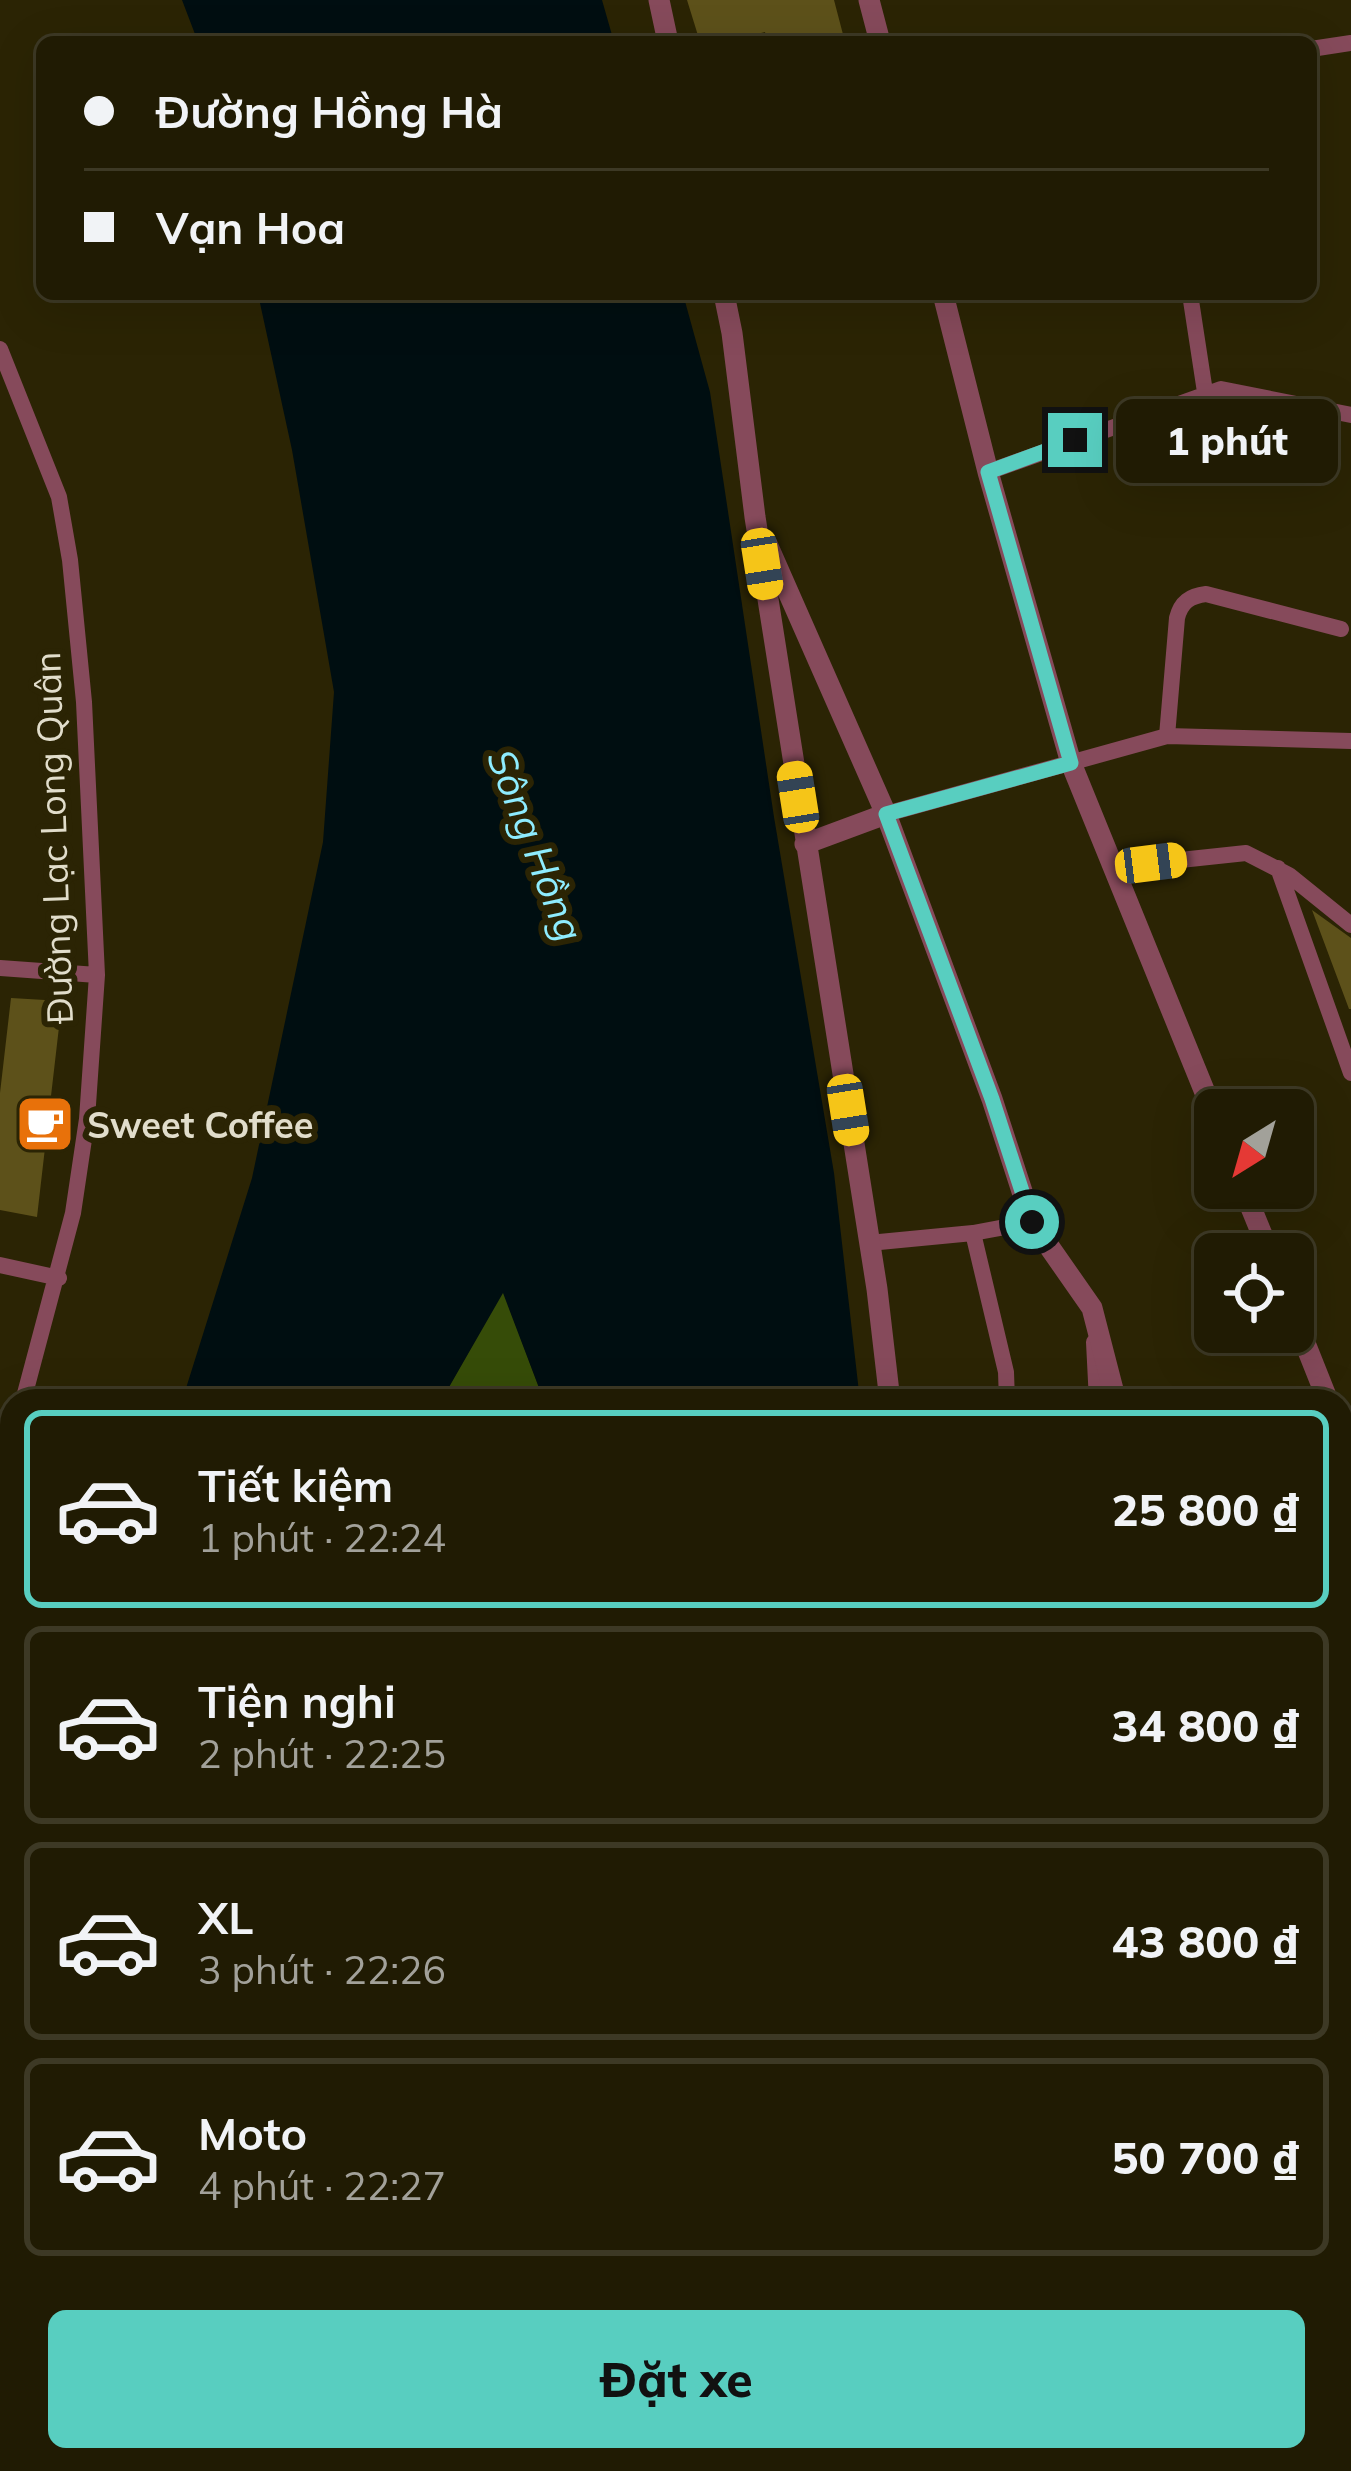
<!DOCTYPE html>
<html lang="vi">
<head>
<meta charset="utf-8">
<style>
  :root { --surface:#201b03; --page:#28240d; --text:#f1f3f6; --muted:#a2a19a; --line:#3d3925; --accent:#58cec0 }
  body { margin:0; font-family:Mulish,sans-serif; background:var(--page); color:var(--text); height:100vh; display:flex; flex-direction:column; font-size:45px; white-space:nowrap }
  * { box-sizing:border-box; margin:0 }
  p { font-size:39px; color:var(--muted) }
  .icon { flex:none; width:66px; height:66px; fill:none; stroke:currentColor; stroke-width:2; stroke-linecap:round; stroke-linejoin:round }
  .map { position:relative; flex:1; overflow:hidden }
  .details { position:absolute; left:0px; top:1389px; width:1353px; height:1083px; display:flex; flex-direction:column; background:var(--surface); border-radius:36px 36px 0 0; box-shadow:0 12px 48px #0002,0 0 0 3px var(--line) }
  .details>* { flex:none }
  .guide { position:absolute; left:36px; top:36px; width:1281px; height:264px; border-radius:18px; box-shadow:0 12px 48px #0002,0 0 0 3px var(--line); display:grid; align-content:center; height:264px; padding:0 48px; background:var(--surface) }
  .needle { width:78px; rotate:217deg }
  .tools { position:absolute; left:1194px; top:1089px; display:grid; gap:24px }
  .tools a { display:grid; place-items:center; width:120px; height:120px; border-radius:18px; background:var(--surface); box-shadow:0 12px 48px #0002,0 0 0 3px var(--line); font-size:60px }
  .end { position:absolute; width:54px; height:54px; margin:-27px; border:15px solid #58cec0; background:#111; box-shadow:0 0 0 6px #111 }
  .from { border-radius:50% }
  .bubble { position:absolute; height:84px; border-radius:18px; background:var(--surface); box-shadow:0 12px 48px #0002,0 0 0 3px var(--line); font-size:39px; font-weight:800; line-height:84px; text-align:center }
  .car { position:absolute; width:36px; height:72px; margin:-36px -18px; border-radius:15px; box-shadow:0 0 9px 3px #0007; background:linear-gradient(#f5c518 24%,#345 0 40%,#f5c518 0 76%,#345 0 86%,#f5c518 0) }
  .guide b { display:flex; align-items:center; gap:42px; height:114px; font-size:45px }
  .guide b+b { border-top:3px solid var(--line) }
  .guide i { width:30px; height:30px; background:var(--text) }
  ul { padding:21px 0 0; list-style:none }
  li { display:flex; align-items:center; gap:36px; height:198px; margin:0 24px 18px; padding:0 24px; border:6px solid var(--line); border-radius:18px }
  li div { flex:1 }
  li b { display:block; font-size:45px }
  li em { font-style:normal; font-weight:800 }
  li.current { border-color:var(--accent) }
  li>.icon { width:108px; height:108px; stroke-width:1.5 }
  .button { display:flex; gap:24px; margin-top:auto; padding:24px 48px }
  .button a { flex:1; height:138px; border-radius:18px; background:var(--accent); color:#111; font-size:48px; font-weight:800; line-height:138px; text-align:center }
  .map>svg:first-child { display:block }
</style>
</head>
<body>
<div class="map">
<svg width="1351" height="2471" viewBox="0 0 1351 2471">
  <rect width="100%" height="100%" fill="#2b2404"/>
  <path fill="#364c08" d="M503 1291 544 1401H441Z
    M12 2167V2460H320L315 2471H0V2197Z
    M793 2460H1004L998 2471H798Z"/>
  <path fill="#000e11" d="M182 0H602L614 42H198Z
    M258 294H683L710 392 774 817 834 1173 860 1401H544L503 1293 441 1401H182L252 1178 323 842 334 692 292 450Z
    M12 1746V2167L0 2197V1766Z
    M320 2460H698L691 2471H315Z"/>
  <path fill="#5d511a" d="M687 0H834L845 42H767L765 32 726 42H700Z
    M1312 910 1351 938V1009H1349Z
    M11 998 62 1001 37 1217 0 1210V1093Z"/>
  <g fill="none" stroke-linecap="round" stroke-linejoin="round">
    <path stroke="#864a5b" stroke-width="16" d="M1311 49 1351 43
      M1190 294 1205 392
      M0 349 59 497 70 560 84 702 97 975 87 1119 73 1213 23 1401
      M988 472 1221 389 1351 415
      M1167 736 1177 618C1181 602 1190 596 1206 594L1341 629
      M886 814 1167 736 1351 741
      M1115 867 1246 853 1289 875 1351 925
      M1278 868 1351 1073
      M0 968 97 975
      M973 1233 1006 1372 1007 1401
      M869 1243 973 1233 1032 1222
      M0 1265 59 1278
      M1094 1342 1097 1401
      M0 1470 12 1435
      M1341 1639 1351 1636
      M1341 1929 1351 1934"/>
    <path stroke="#864a5b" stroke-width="21" d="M659 0 668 42
      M869 0 880 42
      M724 294 732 333 755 517 877 1289 890 1401
      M943 294 988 472 1071 763 1215 1117
      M767 544 886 814 992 1099 1032 1222 1092 1308 1116 1401
      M805 844 886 814
      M1243 1188 1270 1254
      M1293 1313 1328 1401
      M1341 1433 1351 1458
      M754 2471 757 2460
      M1020 2471 1025 2460"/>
    <path stroke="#e76c92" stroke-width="27" d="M1341 2278 1351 2258
      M1341 2342 1351 2323
      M1242 2471 1247 2460
      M1275 2471 1280 2460"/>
  </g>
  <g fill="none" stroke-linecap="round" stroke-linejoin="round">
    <path stroke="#58cec0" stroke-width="15" d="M1032 1222 992 1099 886 814 1071 763 988 472 1075 440"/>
  </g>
  <defs>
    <g id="cafe-square" transform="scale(3)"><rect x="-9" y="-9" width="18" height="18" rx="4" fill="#e8710a" stroke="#2b2404"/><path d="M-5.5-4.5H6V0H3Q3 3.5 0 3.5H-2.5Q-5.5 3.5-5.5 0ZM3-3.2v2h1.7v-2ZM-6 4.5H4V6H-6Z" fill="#fff"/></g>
  </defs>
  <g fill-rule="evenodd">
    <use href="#cafe-square" x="45" y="1124"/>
  </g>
  <g text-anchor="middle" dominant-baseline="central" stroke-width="12" stroke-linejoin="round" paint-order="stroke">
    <g font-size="36" fill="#e1ddcb" stroke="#2b2404">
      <text transform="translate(53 838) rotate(-92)">Đường Lạc Long Quân</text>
    </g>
    <g font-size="36" font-weight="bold" fill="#e1ddcb" stroke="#2b2404" text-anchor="start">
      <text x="87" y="1124">Sweet Coffee</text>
    </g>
    <g font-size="39" font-style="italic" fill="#8eecfe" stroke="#2b2404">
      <text transform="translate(536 845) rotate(69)">Sông Hồng</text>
    </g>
  </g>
</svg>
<div class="tools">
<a><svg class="needle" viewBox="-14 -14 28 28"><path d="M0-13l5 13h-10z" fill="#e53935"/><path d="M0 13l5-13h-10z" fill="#a2a19a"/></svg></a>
<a><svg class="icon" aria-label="locate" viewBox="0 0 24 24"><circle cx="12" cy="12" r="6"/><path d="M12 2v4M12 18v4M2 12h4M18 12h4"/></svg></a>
</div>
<i class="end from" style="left:1032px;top:1222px"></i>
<i class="end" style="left:1075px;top:440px"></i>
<div class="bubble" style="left:1116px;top:399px;width:222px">1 phút</div>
<i class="car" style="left:762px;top:564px;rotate:171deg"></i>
<i class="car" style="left:798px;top:797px;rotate:351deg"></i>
<i class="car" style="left:1151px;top:863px;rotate:83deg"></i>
<i class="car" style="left:848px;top:1110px;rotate:171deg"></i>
<div class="guide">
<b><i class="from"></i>Đường Hồng Hà</b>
<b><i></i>Vạn Hoa</b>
</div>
<section class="details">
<ul>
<li class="current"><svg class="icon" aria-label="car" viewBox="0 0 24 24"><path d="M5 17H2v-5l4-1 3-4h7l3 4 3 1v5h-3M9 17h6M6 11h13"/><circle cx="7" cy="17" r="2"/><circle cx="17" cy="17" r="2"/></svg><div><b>Tiết kiệm</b><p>1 phút · 22:24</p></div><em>25 800 ₫</em></li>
<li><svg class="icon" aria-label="car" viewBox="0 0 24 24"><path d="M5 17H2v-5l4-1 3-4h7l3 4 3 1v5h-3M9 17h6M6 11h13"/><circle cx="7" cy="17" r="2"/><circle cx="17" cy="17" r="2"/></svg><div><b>Tiện nghi</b><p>2 phút · 22:25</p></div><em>34 800 ₫</em></li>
<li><svg class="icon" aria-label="car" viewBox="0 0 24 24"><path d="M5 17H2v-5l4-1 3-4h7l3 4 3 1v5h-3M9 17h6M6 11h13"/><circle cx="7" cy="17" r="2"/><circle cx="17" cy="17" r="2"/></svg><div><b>XL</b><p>3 phút · 22:26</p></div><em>43 800 ₫</em></li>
<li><svg class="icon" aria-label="car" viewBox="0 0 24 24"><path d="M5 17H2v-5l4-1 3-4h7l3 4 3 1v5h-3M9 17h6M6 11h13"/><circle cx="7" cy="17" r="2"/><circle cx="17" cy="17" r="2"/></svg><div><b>Moto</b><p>4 phút · 22:27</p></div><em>50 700 ₫</em></li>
</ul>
<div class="button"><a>Đặt xe</a></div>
</section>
</div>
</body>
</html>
